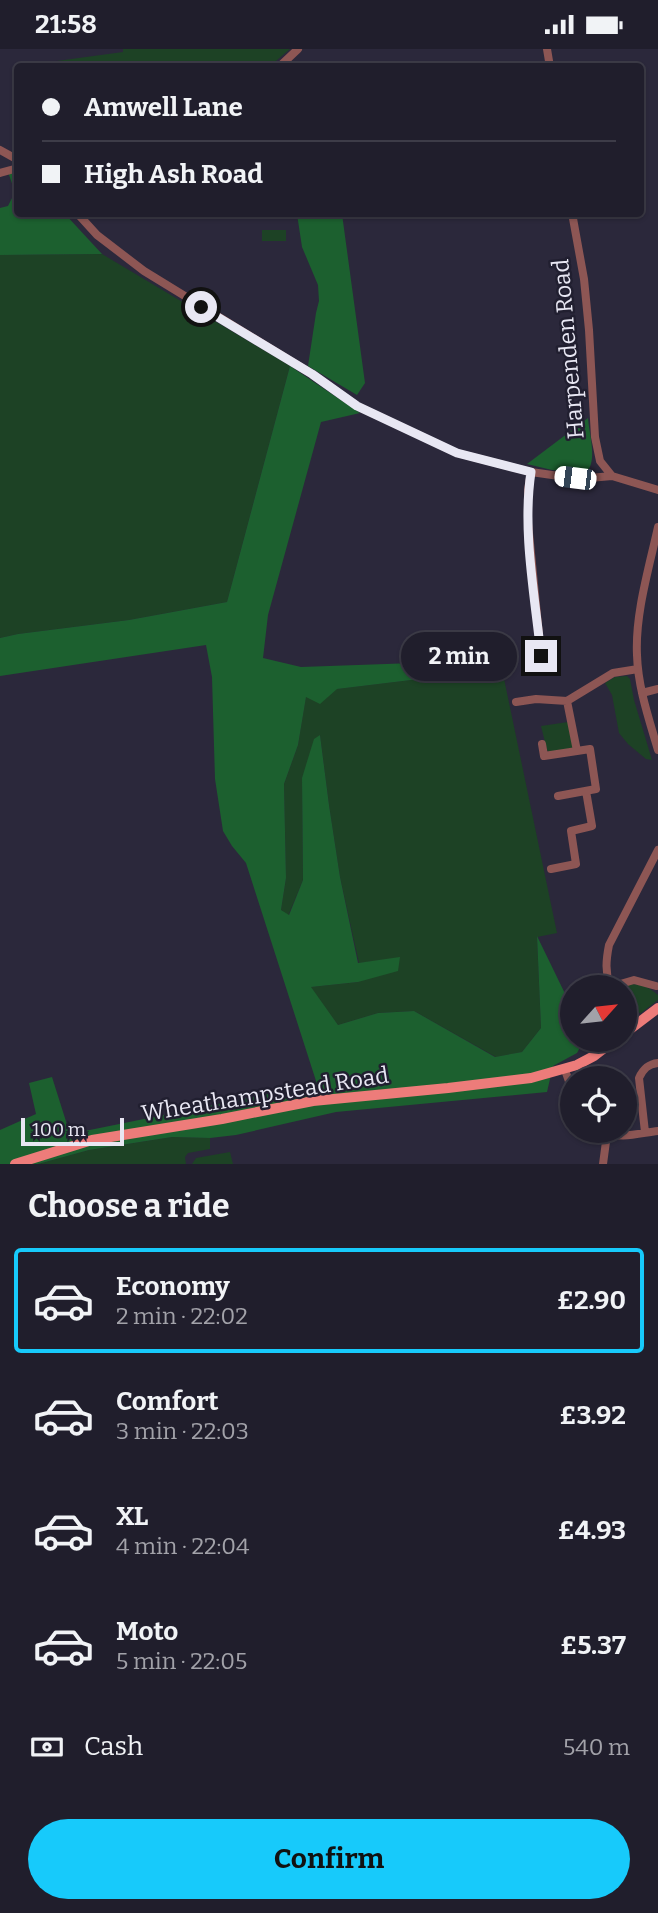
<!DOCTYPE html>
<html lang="en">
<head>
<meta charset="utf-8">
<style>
  :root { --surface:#201e2c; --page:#282734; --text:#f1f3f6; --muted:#a2a2a9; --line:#3d3c48; --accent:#17cafb }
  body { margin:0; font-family:Bitter,serif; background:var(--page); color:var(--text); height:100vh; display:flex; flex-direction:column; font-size:26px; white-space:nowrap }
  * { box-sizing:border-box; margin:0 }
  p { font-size:23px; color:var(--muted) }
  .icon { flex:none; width:38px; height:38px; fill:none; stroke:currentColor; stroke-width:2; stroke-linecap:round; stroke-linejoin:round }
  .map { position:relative; height:1115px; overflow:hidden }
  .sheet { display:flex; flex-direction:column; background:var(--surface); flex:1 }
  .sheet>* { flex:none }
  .guide { position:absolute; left:14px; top:14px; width:630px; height:154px; border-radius:7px; box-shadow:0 2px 5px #0004,0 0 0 2px var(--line); display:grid; align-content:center; height:154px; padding:0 28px; background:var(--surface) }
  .needle { width:46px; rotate:63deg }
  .controls { position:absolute; left:560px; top:926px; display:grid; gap:14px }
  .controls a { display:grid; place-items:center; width:77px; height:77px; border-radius:50%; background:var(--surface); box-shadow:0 2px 5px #0004,0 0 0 2px var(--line); font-size:35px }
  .scale { position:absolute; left:21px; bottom:18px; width:103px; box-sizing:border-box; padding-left:7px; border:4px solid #e8e7f3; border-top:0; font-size:19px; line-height:24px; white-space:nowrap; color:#e8e7f3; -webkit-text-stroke:5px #211f30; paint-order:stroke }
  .end { position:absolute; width:32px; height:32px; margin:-16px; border:9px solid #e8e7f3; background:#111; box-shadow:0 0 0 4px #111 }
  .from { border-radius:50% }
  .bubble { position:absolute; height:49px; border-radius:24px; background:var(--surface); box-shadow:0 2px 5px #0004,0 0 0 2px var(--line); font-size:23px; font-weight:700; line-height:49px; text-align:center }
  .car { position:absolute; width:21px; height:42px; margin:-21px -10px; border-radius:9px; box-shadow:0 0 5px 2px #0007; background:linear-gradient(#fff 24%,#345 0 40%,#fff 0 76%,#345 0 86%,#fff 0) }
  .guide b { display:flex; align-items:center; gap:24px; height:66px; font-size:26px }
  .guide b+b { border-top:2px solid var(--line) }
  .guide i { width:18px; height:18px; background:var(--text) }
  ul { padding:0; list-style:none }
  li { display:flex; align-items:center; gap:21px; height:105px; margin:0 14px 10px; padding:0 14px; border:4px solid transparent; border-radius:7px }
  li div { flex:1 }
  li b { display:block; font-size:26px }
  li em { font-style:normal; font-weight:700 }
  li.selected { border-color:var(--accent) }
  li>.icon { width:63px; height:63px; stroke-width:1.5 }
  h2 { padding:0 28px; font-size:32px; line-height:84px }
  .pay { display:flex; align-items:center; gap:18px; height:77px; padding:0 28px; font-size:26px }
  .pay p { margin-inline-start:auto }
  .primary-button { display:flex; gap:14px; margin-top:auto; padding:14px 28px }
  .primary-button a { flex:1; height:80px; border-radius:42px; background:var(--accent); color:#111; font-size:28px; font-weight:700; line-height:80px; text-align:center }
  .status { display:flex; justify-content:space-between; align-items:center; height:49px; padding:0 35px; background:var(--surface); direction:ltr }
  .status svg { height:19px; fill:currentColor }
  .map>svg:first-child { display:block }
</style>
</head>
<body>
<div class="status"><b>21:58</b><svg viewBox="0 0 49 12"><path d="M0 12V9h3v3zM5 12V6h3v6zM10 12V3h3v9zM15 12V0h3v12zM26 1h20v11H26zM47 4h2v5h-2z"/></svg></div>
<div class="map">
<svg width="658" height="1115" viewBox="0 0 658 1115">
  <rect width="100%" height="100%" fill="#2b283b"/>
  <path fill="#1d4225" d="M123 0H290L270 17 43 18 42 14 123 3Z
    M262 181H286V192H262Z
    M102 205 290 317 227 553 129 571 18 585 0 589V206Z
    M502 620 557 884 537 888 541 979 522 1003 496 1008 414 962 378 964 338 976 310 938 358 933 400 909 359 914 340 828 329 756 320 686 302 729 303 831 288 867 281 861 286 829 284 735 298 696 306 647 320 654 336 640Z
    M627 627 630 630 634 651 652 711 646 710 628 695 619 684 612 646 605 634 615 628Z
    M568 673 573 699 550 704 547 701 541 677Z
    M627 935C640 935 648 937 658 946V951L641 964 632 963 625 952V938H622Z
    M172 1088 210 1089V1100L188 1104 185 1108 186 1115H38L89 1101Z
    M230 1103 233 1115H192L196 1109Z"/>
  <path fill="#1c602f" d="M17 122 18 164 65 165 102 205 0 206V159L8 157 15 143 8 123Z
    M297 165H342L365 334 357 346 308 317 316 264 319 252 318 236 302 198Z
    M290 317 360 364 321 373 268 566 263 609 301 618 499 611 502 620 337 640 320 655 306 648 298 696 284 735 286 829 281 861 289 866 303 831 302 729 314 690 320 686 329 756 340 828 358 914 400 908 398 922 358 933 311 938 338 976 378 964 414 962 495 1008 522 1003 541 979 537 887 572 959V990L584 991 577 1004 553 1017 547 1043 336 1063 236 1086 210 1089 172 1088 89 1101 38 1115H0V1081L36 1065 29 1034 52 1028 70 1085 317 1035 246 814 232 797 223 782 215 730 212 628 206 596 0 627V589L18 585 129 571 227 553Z
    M588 369C589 385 598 411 586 424L552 421 527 415Z"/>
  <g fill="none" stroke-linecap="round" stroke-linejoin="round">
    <path stroke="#8d5654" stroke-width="8" d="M547 0 550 18
      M279 18 298 0
      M0 101 18 111
      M0 124 18 119
      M77 164 97 186 144 222 312 325 357 357 457 404 531 423 552 426 578 430 612 427
      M572 164 584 230 589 281 595 388 600 412 612 427 658 441
      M531 423 528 441V474L541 607
      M658 478C649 519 635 565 637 606 638 639 649 670 658 701
      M642 644 658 640
      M516 653 536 650 567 652 613 624 638 620
      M542 695 544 707 577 702 567 652
      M558 747 596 740 590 700 577 702
      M551 820 576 815 571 782 592 777 586 742
      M656 937 634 931 610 938C605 923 606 911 609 896L658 801
      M625 962 635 976
      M565 1021 572 1041
      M603 1082C619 1091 640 1084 658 1082
      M645 1083 639 1029C643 1020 648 1015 658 1014
      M603 1115 607 1085"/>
    <path stroke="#ed7c7a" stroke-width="10" d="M625 984 658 959
      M15 1115 92 1091 222 1070 313 1052 448 1039 531 1029 577 1016 594 1007 616 990"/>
  </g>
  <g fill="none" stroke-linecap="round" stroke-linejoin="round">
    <path stroke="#e8e7f3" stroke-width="9" d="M201 258 312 325 357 357 457 404 531 423C522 482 535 547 541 607"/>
  </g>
  <g text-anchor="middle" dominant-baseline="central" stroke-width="5" stroke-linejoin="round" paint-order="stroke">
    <g font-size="23" fill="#e8e7f3" stroke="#211f30">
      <text transform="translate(568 300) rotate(-95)">Harpenden Road</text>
      <text transform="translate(265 1045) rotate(-9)">Wheathampstead Road</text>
    </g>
  </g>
</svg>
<div class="controls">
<a><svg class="needle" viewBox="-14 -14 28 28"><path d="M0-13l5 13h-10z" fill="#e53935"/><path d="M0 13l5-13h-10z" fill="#a2a2a9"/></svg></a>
<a><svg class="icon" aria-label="locate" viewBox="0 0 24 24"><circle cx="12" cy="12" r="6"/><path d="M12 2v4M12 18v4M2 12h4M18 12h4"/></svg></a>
</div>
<div class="scale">100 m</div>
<i class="end from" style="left:201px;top:258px"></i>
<i class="end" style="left:541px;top:607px"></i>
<div class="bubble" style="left:401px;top:583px;width:116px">2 min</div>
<i class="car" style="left:575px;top:429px;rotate:277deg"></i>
<div class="guide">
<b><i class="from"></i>Amwell Lane</b>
<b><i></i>High Ash Road</b>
</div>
</div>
<section class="sheet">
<h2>Choose a ride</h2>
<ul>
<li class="selected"><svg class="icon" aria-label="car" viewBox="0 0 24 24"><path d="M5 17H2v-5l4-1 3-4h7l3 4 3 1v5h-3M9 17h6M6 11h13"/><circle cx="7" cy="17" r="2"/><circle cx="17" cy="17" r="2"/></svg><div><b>Economy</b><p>2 min · 22:02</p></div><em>£2.90</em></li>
<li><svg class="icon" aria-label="car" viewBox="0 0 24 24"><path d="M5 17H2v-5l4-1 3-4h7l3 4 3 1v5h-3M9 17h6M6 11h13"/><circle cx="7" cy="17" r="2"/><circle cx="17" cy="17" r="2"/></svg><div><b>Comfort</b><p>3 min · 22:03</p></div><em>£3.92</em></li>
<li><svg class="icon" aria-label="car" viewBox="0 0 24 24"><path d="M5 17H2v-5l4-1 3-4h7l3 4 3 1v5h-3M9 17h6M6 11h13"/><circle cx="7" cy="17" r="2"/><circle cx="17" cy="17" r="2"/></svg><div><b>XL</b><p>4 min · 22:04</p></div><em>£4.93</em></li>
<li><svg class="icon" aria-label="car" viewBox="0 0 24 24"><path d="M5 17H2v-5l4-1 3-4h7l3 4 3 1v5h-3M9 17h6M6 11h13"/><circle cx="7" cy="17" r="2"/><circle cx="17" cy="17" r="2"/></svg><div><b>Moto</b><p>5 min · 22:05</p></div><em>£5.37</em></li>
</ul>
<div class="pay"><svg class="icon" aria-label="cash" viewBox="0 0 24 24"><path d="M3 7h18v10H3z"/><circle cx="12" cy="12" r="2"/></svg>Cash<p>540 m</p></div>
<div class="primary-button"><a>Confirm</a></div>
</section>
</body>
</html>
